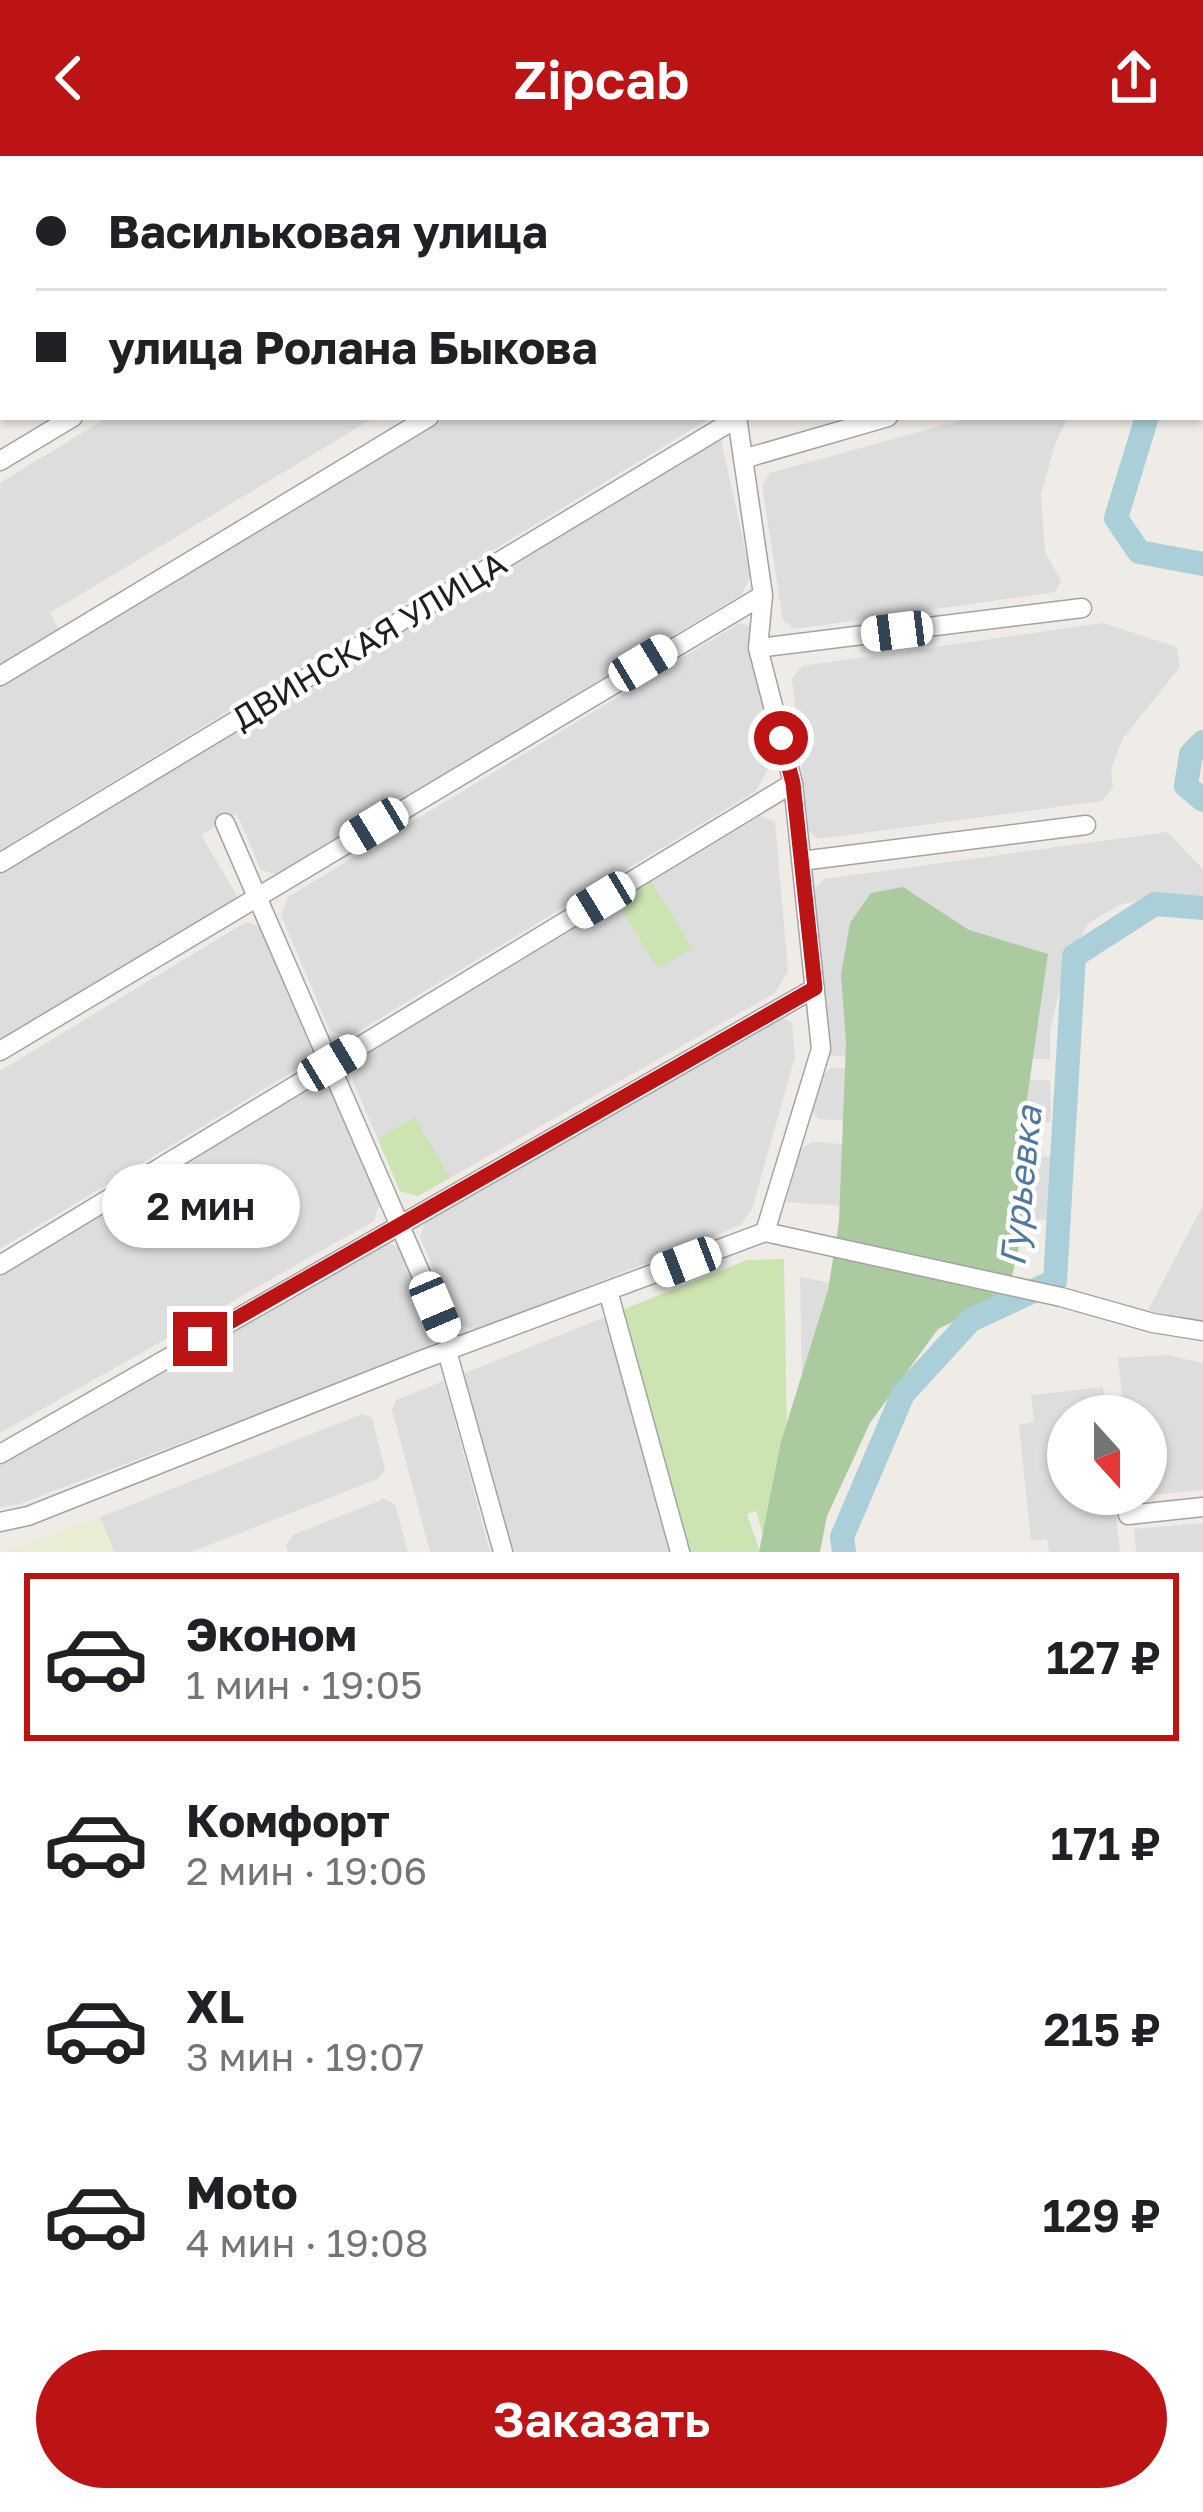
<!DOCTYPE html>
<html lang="ru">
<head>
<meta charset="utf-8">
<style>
  :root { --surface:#fff; --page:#f2f2f2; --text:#202124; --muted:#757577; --line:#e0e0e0; --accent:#bc1314 }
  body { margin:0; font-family:"Golos Text",sans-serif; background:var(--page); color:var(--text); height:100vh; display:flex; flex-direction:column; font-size:45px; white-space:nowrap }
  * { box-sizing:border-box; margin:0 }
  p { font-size:39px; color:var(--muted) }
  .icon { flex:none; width:66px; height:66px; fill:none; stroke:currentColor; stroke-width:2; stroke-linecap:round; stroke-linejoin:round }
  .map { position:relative; height:1396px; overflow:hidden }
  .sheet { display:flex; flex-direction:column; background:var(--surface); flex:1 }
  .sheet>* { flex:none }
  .banner { position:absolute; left:0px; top:0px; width:1203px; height:264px; box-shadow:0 3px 9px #0004; display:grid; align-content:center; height:264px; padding:0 36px; background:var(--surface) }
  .needle { width:78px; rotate:159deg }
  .buttons { position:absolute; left:1047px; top:1239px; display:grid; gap:24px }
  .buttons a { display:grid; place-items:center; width:120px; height:120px; border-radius:50%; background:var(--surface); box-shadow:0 3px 9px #0004; font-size:60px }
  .end { position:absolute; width:54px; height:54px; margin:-27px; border:15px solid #bc1314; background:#fff; box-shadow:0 0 0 6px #fff }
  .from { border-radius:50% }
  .bubble { position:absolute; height:84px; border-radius:42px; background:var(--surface); box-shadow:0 3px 9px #0004; font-size:39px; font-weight:600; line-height:84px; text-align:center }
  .car { position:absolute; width:36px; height:72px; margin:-36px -18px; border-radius:15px; box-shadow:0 0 9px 3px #0007; background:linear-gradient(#fff 24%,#345 0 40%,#fff 0 76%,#345 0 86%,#fff 0) }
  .banner b { display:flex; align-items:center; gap:42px; height:114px; font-size:45px }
  .banner b+b { border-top:3px solid var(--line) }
  .banner i { width:30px; height:30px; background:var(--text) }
  ul { padding:21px 0 0; list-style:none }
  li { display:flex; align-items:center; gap:36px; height:168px; margin:0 24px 18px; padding:0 12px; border:6px solid transparent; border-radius:0px }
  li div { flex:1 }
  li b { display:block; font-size:45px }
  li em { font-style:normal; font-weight:600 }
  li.on { border-color:var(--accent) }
  li>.icon { width:108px; height:108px; stroke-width:1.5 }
  .cta { display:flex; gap:24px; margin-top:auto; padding:24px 36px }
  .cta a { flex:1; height:138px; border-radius:72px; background:var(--accent); color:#fff; font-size:48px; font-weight:600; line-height:138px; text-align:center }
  header { display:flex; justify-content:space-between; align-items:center; height:156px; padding:0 36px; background:var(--accent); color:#fff; font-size:54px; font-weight:600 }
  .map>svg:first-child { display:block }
</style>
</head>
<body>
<header><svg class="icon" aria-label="back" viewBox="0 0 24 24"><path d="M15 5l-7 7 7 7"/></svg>Zipcab<svg class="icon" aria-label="share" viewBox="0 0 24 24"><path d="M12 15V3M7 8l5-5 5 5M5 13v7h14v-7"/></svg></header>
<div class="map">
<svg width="1203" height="1396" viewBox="0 0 1203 1396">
  <rect width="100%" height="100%" fill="#efece7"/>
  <path fill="#ddd" d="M108 261H375L50 457 59 474 0 510V327Z
    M447 261H712L0 694V530Z
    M973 261H1068L1055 288 1041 338 1045 396 1061 425 1055 436 795 473 783 464 762 330 770 317Z
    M720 279 751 420 742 438 278 719 261 714 237 658 201 679 239 743 0 888V717Z
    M740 467 756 473 770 610 756 635 349 881 330 875 281 759 288 741Z
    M1103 467 1177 491 1180 511 1123 582 1111 613 1113 632 1102 645 818 683 809 676 792 523 802 510Z
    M760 660 775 666 788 815 775 837 418 1040 400 1035 352 923 359 903Z
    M1167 676 1203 713V743L1150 742 1119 749 1089 767 1070 800 1062 821 1050 876V903L823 900 824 860 814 734 824 723Z
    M246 766 262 772 311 887 307 907 0 1093V915Z
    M781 861 792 867 795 901 752 1053 741 1069 476 1175 458 1168 420 1081 426 1062Z
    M831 912 1019 915 1027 924H1050L1051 966H1029L1018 977 818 963 810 952 820 921Z
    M316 929 332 935 380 1046 374 1065 0 1277V1121Z
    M812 986 1051 1001V1064L786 1046 800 994Z
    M1203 1049V1168L1148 1154Z
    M382 1085 399 1091 436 1177 429 1193 17 1349 0 1351V1304Z
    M800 1121 836 1128 817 1219 802 1218Z
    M608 1160 672 1396H511L462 1218Z
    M1167 1199 1203 1207V1334L1132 1341 1131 1338H1146V1260H1124L1118 1202Z
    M444 1225 468 1314 490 1396H430L402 1291 392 1254 396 1244Z
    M1103 1231 1106 1260H1068V1338H1114L1120 1396H1049L1047 1383 1031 1385 1019 1269 1034 1266 1031 1239Z
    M362 1258 372 1262 385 1313 378 1323 191 1396H114L100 1361Z
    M384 1343 395 1348 408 1396H288L286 1390 293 1379Z
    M1203 1367V1396H1136L1134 1373Z"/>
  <path fill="#eaecd4" d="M100 1361 114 1396H3H5Z"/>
  <path fill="#cbe4b2" d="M0 0H336L3 3 0 204Z
    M651 725 692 792 658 813 617 746Z
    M415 961 450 1022 417 1040 400 1035 378 983Z
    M784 1103 787 1278 765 1385 756 1355 747 1358 760 1396H688L622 1154 747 1104Z"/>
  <path fill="#acca9f" d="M903 731 969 774 1048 798 1025 957 1031 1040 1007 1141 938 1173 870 1267 827 1360 820 1396H759L781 1286 828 1134 839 1066 846 885 841 819 850 767 871 737Z"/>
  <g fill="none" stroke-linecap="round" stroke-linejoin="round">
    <path stroke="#abcfd8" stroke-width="24" d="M1200 187 1203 185
      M1147 261 1116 362 1139 396 1203 408
      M1203 586 1191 598 1186 630 1203 644
      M844 1396 842 1381 903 1238 971 1164 1055 1125 1074 800 1155 748 1203 752"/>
    <g stroke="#a3a3a3" stroke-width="21">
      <path id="minor" d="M568 0 570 3
        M501 3 506 0
        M890 3 895 0
        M737 261 763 439 758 492 793 627 821 893 765 1076
        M743 303 888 261
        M0 305 73 261
        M758 492 1082 452
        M0 520 429 261
        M225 667 453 1192
        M801 705 1086 669
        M0 707 737 262
        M0 895 763 439
        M0 1109 793 627
        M608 1135 680 1396
        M447 1195 503 1396
        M0 1298 815 832
        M1128 1359 1203 1351
        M0 1366 28 1360 419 1205 765 1076 1061 1141 1153 1167 1203 1175"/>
    </g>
    <use href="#minor" stroke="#fff" stroke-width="18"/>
  </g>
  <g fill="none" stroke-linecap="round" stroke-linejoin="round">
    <path stroke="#bc1314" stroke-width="15" d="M200 1183 815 832 793 627 781 582"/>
  </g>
  <g text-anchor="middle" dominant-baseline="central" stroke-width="9" stroke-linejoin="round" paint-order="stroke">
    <g font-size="33" fill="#1f1f1f" stroke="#fff">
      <text transform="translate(369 484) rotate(-31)">ДВИНСКАЯ УЛИЦА</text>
    </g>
    <g font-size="36" font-style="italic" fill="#51799f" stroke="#fff">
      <text transform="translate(1020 1030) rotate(-84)">Гурьевка</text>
    </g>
  </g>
</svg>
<div class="buttons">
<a><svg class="needle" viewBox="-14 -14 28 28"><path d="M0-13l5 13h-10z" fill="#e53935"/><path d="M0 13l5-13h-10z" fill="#757577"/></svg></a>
</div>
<i class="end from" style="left:781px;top:582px"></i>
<i class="end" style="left:200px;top:1183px"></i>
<div class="bubble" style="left:102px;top:1008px;width:198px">2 мин</div>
<i class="car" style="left:897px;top:475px;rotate:263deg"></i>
<i class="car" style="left:643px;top:507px;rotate:59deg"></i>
<i class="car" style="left:374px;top:670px;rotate:239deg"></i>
<i class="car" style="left:601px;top:744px;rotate:239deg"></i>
<i class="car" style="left:332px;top:907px;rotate:59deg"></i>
<i class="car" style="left:686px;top:1106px;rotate:249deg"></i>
<i class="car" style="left:435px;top:1151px;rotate:157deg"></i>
<div class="banner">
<b><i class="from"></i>Васильковая улица</b>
<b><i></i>улица Ролана Быкова</b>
</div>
</div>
<section class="sheet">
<ul>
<li class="on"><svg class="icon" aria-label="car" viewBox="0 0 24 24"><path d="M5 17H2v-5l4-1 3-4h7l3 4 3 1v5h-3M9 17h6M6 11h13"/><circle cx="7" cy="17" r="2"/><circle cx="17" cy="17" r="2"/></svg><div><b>Эконом</b><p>1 мин · 19:05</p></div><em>127 ₽</em></li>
<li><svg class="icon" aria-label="car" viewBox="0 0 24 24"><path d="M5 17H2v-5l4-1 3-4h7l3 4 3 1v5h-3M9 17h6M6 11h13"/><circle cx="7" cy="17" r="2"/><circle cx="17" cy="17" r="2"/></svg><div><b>Комфорт</b><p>2 мин · 19:06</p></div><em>171 ₽</em></li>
<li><svg class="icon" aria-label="car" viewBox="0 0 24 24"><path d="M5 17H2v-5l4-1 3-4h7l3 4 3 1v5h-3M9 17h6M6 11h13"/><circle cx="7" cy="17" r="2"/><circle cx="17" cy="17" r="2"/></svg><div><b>XL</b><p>3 мин · 19:07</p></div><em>215 ₽</em></li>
<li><svg class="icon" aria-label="car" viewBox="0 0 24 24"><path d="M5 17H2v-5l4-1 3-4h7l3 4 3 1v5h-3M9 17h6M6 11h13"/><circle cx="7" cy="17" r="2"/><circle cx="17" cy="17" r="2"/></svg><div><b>Moto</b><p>4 мин · 19:08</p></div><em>129 ₽</em></li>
</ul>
<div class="cta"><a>Заказать</a></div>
</section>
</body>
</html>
